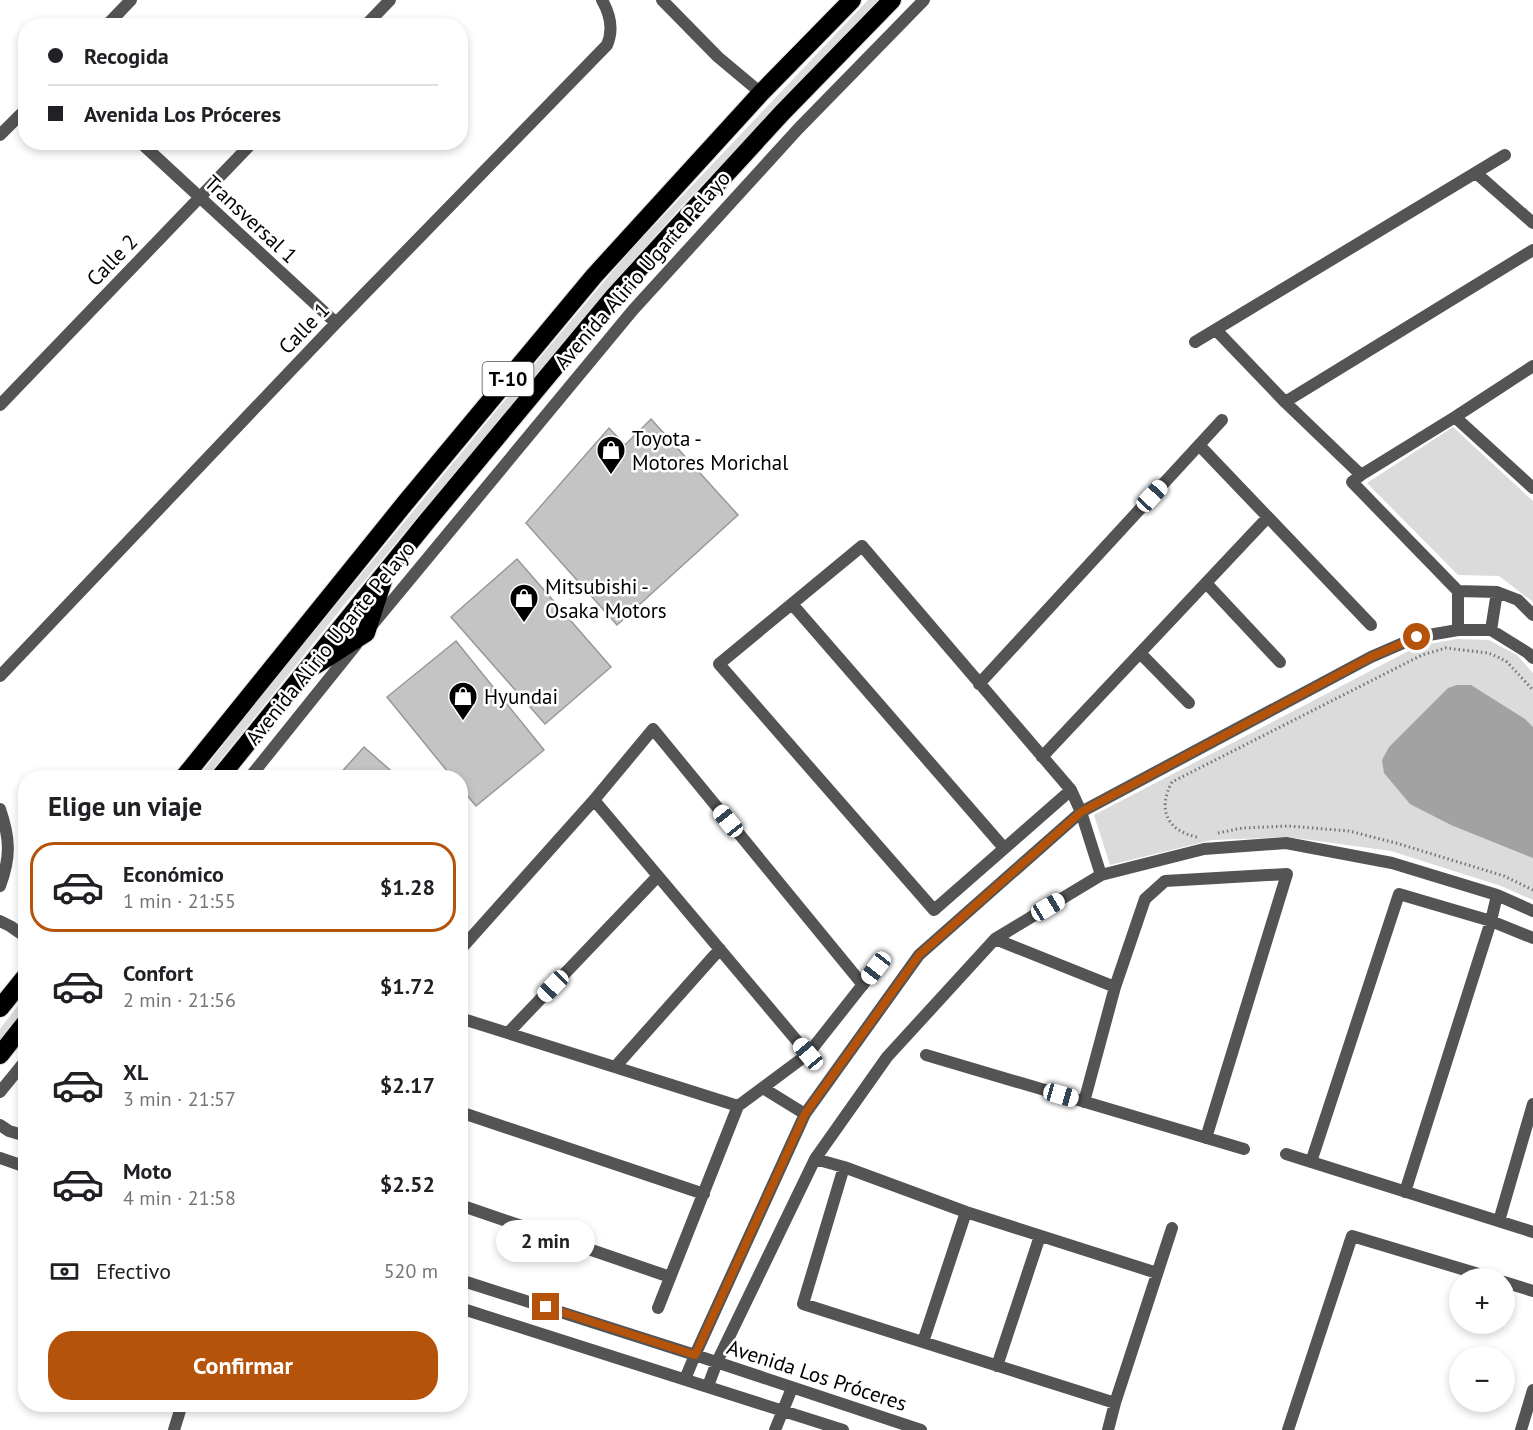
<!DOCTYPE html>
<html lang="es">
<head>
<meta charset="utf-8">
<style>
  :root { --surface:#fff; --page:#f2f2f2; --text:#202124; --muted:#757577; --line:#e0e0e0; --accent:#b45309 }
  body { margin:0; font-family:"PT Sans",sans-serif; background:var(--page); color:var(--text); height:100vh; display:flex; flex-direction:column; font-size:22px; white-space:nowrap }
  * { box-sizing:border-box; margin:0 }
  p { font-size:20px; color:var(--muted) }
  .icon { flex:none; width:33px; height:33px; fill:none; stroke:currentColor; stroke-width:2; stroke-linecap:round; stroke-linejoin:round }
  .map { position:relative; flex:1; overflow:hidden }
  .side { position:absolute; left:18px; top:770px; width:450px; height:642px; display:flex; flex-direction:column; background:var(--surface); border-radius:24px; box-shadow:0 3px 9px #0003 }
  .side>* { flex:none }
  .hud { position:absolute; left:18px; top:18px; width:450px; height:132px; border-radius:24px; box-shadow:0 3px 9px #0003; display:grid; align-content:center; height:132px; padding:0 30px; background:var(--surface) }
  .tools { position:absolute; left:1449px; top:1268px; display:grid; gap:12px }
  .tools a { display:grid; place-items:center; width:66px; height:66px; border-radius:50%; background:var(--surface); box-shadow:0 3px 9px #0003; font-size:30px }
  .end { position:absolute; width:27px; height:27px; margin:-14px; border:8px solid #b45309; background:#fff; box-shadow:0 0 0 3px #fff }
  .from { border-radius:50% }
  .bubble { position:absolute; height:42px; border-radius:21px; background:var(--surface); box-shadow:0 3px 9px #0003; font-size:20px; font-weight:700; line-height:42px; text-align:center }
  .car { position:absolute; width:18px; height:36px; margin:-18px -9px; border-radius:8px; box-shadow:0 0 4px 2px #0007; background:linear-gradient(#fff 24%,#345 0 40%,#fff 0 76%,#345 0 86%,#fff 0) }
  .hud b { display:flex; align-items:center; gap:21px; height:57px; font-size:22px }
  .hud b+b { border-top:2px solid var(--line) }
  .hud i { width:15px; height:15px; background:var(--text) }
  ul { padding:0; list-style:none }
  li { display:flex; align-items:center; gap:18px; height:90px; margin:0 12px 9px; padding:0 18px; border:3px solid transparent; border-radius:24px }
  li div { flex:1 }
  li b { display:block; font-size:22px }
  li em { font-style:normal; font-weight:700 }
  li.on { border-color:var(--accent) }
  li>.icon { width:54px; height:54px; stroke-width:1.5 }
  h2 { padding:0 30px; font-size:27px; line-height:72px }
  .pay { display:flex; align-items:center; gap:15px; height:66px; padding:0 30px; font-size:22px }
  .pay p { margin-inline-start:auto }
  .action { display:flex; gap:12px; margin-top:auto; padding:12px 30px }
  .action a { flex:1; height:69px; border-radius:24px; background:var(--accent); color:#fff; font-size:24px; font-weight:700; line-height:69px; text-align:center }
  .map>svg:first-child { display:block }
</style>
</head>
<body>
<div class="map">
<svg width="1533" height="1430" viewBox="0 0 1533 1430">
  <rect width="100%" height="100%" fill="#fff"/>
  <path fill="#dbdbdb" d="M868 0H878L681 207 598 301 340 610 207 777H198L268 687 543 354 628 253Z
    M1453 427 1533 501V602L1499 576 1458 575 1367 483Z
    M1457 639 1489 640 1517 655 1533 673V900L1501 886 1391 851 1288 837 1212 840 1110 865 1094 815 1418 646Z
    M25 996V1008L0 1041V1029Z"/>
  <path fill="#a2a2a2" d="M1457 685H1471L1525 719 1533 727V858L1451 825 1410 804 1384 773 1382 760 1389 747 1448 688Z"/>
  <path fill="#c4c4c4" stroke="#989898" stroke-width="1.5" d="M651 419 738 515 617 625 526 523 609 428 625 445Z
    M517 559 611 667 545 724 451 617Z
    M456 641 544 750 476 806 460 787V777H452L387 697Z
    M364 747 398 777H337Z"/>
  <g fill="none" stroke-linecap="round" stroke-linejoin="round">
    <g stroke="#dbdbdb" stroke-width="20">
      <path id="highway" d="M316 665 366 633 383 581
        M184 777 406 502 594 276 761 93 852 0
        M220 777 428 520 615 295 782 113 892 0
        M0 1008 26 976
        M0 1055 26 1022"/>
    </g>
    <path stroke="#767676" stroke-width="3" stroke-dasharray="1.5 3" stroke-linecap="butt" d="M1218 833 1242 828 1289 826 1349 831 1396 843 1504 876 1533 890
      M1197 837C1167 831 1157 809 1172 782L1422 655 1446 648 1488 653 1498 657 1507 662 1533 690"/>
    <path stroke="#545454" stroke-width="12" d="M662 0 718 57 761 93
      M106 26 131 0
      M365 26 390 0
      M0 135 26 109
      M140 142 336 323
      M1476 173 1533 223
      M1216 330 1285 402 1361 475
      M1195 342 1505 155
      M1285 402 1533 250
      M0 405 253 142
      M1455 417 1533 366
      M1199 445 1371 625
      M1206 583 1280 662
      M1458 591 1497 592
      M792 604 1004 848
      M373 624 633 310 798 129 924 0
      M1458 630V591L1352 482 1361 475 1455 417 1533 488
      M1491 630 1497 592 1518 600 1533 615
      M1140 653 1189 703
      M0 676 336 323 607 45C614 29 610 14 602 0
      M979 684 1222 420
      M1042 757 1268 517
      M250 777 356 645
      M1071 790 934 910 719 664 862 546 1071 790 1081 812 1101 875
      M594 800 808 1054
      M0 809C10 838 11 857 0 886
      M0 921 10 926 26 937
      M995 939 1115 987
      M460 950 594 800 653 729 863 985
      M460 1018 738 1106
      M508 1033 658 876
      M926 1055 1244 1149
      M615 1067 720 949
      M763 1088 805 1114
      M0 1092 26 1060
      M1084 1102 1115 987 1145 899 1165 881 1287 874 1206 1138
      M460 1112 704 1194
      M0 1125 9 1131 26 1136
      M1286 1154 1533 1232
      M0 1158 26 1167
      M815 1159 844 1167 966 1212 1157 1273
      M1311 1162 1399 894 1491 921 1533 938
      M844 1167 803 1304 1115 1403
      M1405 1192 1491 921 1497 895
      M460 1205 670 1277
      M1499 1221 1533 1104
      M460 1280 695 1355 921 1430
      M1504 1282 1533 1291
      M460 1308 843 1430
      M658 1308 738 1106 808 1054 876 968
      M923 1342 966 1212
      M997 1366 1040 1236
      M685 1379 695 1355 805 1114 919 955 1081 812 1371 657 1417 637 1458 630H1491L1528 653 1533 658
      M708 1386 717 1362 815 1159 887 1057 995 939 1101 875 1204 849 1286 843 1392 863 1497 895 1533 911
      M174 1430 182 1404
      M775 1430 792 1388
      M1108 1430 1115 1403 1172 1228
      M1288 1430 1352 1236 1492 1278
      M1521 1430 1533 1390"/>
    <use href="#highway" stroke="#000" stroke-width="18"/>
  </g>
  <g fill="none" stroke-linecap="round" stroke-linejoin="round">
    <path stroke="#b45309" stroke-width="8" d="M546 1307 695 1355 805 1114 919 955 1081 812 1371 657 1417 637"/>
  </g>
  <defs>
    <g id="shop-pin" transform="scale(1.5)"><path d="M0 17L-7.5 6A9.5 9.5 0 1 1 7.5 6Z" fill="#000" stroke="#fff"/><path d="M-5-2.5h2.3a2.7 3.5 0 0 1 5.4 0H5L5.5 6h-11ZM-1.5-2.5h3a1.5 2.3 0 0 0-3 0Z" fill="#fff"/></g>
  </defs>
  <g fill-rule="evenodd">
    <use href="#shop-pin" x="611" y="450"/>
    <use href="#shop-pin" x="524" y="598"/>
    <use href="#shop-pin" x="463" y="696"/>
  </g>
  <g text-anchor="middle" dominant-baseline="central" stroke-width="5" stroke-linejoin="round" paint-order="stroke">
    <rect fill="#fff" stroke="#4c4c4c" stroke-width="1.5" x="482.5" y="362" width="51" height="34" rx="4.5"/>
    <g font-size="20" font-weight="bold" fill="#000">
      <text x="508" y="379">T-10</text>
    </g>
    <g font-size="21" fill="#000" stroke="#fff">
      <text transform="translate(251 219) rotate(43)">Transversal 1</text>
      <text transform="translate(112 260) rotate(-46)">Calle 2</text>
      <text transform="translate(642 270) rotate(-49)">Avenida Alirio Ugarte Pelayo</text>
      <text transform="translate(304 328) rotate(-46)">Calle 1</text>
      <text transform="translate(330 643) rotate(-51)">Avenida Alirio Ugarte Pelayo</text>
      <text transform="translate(817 1375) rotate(18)">Avenida Los Próceres</text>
    </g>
    <g font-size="21" fill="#000" stroke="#fff" text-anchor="start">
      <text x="632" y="438">Toyota -<tspan x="632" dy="24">Motores Morichal</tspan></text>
      <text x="545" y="586">Mitsubishi -<tspan x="545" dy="24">Osaka Motors</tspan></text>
      <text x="484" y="696">Hyundai</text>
    </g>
  </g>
</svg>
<div class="tools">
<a>+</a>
<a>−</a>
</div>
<i class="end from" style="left:1417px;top:637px"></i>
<i class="end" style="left:546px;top:1307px"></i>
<div class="bubble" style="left:496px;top:1220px;width:99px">2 min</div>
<i class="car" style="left:1152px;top:496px;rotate:43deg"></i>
<i class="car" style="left:728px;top:821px;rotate:321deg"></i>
<i class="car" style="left:1048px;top:907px;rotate:59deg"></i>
<i class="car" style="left:876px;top:968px;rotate:218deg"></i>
<i class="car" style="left:553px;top:986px;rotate:224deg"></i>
<i class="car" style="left:808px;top:1054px;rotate:320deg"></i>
<i class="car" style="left:1061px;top:1095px;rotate:106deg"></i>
<div class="hud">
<b><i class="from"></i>Recogida</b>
<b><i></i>Avenida Los Próceres</b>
</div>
<section class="side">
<h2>Elige un viaje</h2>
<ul>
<li class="on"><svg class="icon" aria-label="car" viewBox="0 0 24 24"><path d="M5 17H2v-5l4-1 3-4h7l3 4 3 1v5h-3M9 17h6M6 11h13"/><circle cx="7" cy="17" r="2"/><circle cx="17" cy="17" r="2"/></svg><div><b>Económico</b><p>1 min · 21:55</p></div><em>$1.28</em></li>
<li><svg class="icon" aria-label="car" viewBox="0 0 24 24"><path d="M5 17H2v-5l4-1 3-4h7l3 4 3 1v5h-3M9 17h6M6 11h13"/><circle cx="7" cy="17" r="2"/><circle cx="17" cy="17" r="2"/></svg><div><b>Confort</b><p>2 min · 21:56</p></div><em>$1.72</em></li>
<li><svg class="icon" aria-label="car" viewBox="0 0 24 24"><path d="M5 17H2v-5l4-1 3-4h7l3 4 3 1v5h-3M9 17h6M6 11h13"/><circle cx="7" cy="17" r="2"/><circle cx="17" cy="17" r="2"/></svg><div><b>XL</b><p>3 min · 21:57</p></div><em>$2.17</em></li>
<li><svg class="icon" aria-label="car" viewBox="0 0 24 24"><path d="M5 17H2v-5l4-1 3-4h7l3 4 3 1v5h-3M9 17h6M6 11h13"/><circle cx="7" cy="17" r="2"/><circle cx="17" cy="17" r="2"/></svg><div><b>Moto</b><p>4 min · 21:58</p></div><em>$2.52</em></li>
</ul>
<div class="pay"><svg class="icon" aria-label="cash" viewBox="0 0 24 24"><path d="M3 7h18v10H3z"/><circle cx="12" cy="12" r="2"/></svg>Efectivo<p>520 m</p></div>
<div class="action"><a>Confirmar</a></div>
</section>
</div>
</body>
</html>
